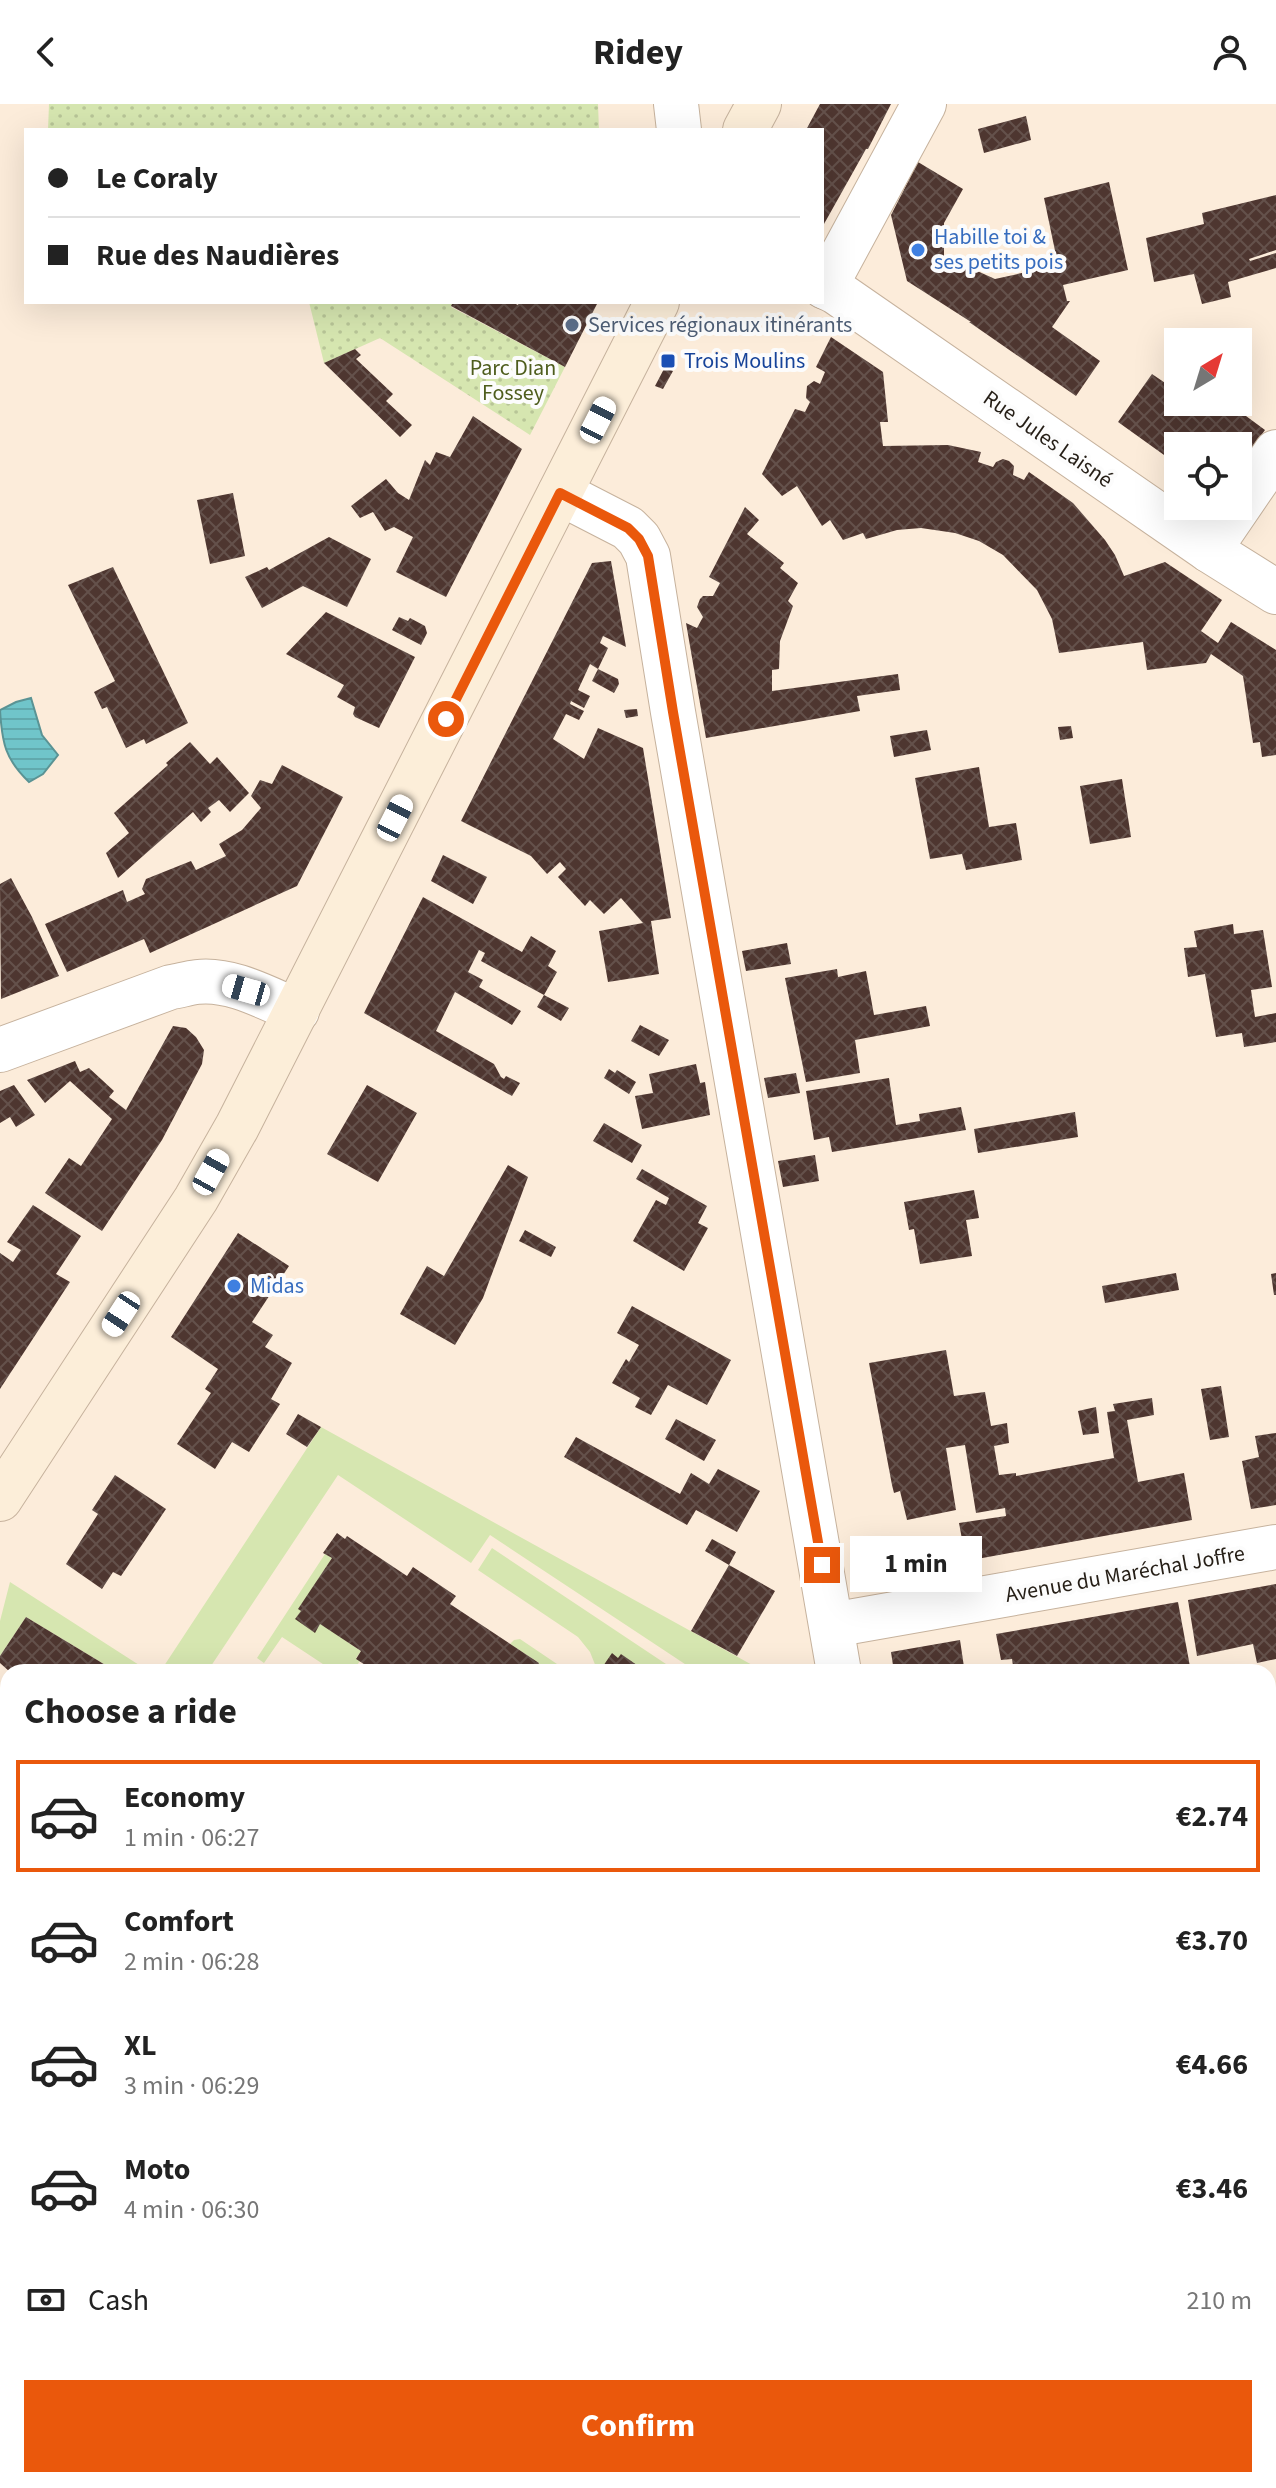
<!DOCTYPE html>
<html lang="en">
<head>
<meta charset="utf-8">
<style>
  :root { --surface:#fff; --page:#f2f2f2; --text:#222; --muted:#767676; --line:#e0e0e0; --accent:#ea580c }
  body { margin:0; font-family:"Source Sans 3",sans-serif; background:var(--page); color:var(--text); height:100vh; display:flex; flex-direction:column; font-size:30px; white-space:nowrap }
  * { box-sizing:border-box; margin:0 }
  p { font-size:26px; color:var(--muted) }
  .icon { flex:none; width:44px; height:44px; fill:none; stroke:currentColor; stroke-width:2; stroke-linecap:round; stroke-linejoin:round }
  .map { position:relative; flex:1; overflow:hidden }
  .side { position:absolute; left:0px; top:1560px; width:1276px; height:824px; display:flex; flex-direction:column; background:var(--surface); border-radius:24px 24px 0 0; box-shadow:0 8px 32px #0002 }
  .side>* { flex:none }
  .guide { position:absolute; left:24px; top:24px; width:800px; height:176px; border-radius:0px; box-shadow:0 8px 32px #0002; display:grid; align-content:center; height:176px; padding:0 24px; background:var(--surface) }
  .needle { width:52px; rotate:38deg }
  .controls { position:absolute; left:1164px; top:224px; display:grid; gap:16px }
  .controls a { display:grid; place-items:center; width:88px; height:88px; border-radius:0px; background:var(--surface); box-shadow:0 8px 32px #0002; font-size:40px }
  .end { position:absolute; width:36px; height:36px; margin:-18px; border:10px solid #ea580c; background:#fff; box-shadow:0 0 0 4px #fff }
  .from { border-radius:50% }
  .bubble { position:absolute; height:56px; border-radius:0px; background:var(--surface); box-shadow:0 8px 32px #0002; font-size:26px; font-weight:700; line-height:56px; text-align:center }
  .car { position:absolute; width:24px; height:48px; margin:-24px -12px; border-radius:10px; box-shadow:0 0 6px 2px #0007; background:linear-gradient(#fff 24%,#345 0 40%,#fff 0 76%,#345 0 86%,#fff 0) }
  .guide b { display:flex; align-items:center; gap:28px; height:76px; font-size:30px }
  .guide b+b { border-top:2px solid var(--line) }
  .guide i { width:20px; height:20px; background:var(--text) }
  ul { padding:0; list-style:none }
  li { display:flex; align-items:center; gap:24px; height:112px; margin:0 16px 12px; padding:0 8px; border:4px solid transparent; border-radius:0px }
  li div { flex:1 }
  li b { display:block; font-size:30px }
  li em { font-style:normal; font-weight:700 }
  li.on { border-color:var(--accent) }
  li>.icon { width:72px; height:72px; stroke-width:1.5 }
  h2 { padding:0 24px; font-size:36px; line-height:96px }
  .pay { display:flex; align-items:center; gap:20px; height:88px; padding:0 24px; font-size:30px }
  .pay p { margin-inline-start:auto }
  .primary-button { display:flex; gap:16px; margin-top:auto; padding:16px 24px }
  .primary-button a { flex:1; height:92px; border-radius:0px; background:var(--accent); color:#fff; font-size:32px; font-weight:700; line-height:92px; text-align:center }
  header { display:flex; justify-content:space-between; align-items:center; height:104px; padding:0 24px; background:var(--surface); font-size:36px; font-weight:700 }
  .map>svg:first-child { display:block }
</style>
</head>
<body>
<header><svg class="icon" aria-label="back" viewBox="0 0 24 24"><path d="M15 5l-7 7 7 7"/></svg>Ridey<svg class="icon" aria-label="person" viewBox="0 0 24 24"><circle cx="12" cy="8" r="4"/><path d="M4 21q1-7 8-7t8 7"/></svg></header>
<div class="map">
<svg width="1276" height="2384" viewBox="0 0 1276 2384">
  <defs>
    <pattern id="forest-crowns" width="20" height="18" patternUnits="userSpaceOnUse" patternTransform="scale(2)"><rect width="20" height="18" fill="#a7b77c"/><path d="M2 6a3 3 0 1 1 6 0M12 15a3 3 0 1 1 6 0" fill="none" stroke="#889465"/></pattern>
    <pattern id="park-dots" width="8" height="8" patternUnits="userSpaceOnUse" patternTransform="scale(2)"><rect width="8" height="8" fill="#d6e6b0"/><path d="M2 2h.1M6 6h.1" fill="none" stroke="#b8c597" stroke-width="1.8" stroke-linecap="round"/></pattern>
    <pattern id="water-rules" width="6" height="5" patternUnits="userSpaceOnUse" patternTransform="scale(2)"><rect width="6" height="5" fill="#70c5ca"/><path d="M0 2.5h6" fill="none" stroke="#61a9ad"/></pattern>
    <pattern id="building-cross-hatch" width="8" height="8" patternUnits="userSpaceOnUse" patternTransform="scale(2)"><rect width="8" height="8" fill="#4e3630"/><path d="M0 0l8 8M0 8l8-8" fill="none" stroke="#64514b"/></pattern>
  </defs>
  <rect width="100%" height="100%" fill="#fcecda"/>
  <path fill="#d6e6b0" d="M321 1323 765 1568H697L490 1431 471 1459 338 1371 207 1568H160Z
    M492 1444 678 1568H647L621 1551 609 1568H582L596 1563 590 1548 578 1533 478 1466Z
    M325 1450 332 1454 299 1505 361 1547 356 1554 360 1557 352 1568H335L282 1533 264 1559 257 1554Z
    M10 1478 150 1568H117L26 1513 0 1552V1517Z
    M520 1535 557 1560 561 1568H533L539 1559 510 1540 514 1536Z
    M1075 2376H1146L1151 2384H1071Z"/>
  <path fill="url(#forest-crowns)" d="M1276 2250V2294L1268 2287V2260Z"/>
  <path fill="url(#park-dots)" d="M49 0H598L599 26H48Z
    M309 198H453L451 203 565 263 530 331 380 234 324 259Z"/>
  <path fill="url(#water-rules)" stroke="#5a9394" stroke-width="2" d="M31 594 42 631 58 651 43 670 29 678C5 655 2 639 0 606L16 598Z"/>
  <path fill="url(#building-cross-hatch)" d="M820 0H891L868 45H866L824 120 822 119V26H806Z
    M1026 12 1031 36 984 49 978 25Z
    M918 58 963 85 944 119V152L995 175 1058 161 1044 94 1109 78 1128 166 1063 181 1067 197H1070L1052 223 1100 257 1076 292 969 218H971L907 177 891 111Z
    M1276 91V146L1249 155 1250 157 1276 149V164L1228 178 1231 193 1202 200 1194 170 1154 178 1146 134 1204 120 1202 109Z
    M453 198H511L518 201 519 198H598L565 263 451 202Z
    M831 233 883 268 888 318H880L883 342 948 341 981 348 978 358 993 363 996 358 1003 355 1009 357 1014 362 1013 371 1024 376 1029 368 1073 399 1105 436 1115 451 1124 472 1165 458 1222 496 1201 527 1218 539 1231 518 1276 546V651L1262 653 1260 638 1253 639 1243 572 1211 550 1206 559 1147 566 1143 538 1059 549 1052 515 1037 486 1003 451 979 437 955 429 921 424 897 426 866 435 863 429 843 436 830 416 822 422 797 382 782 392 762 370 795 305 805 308 810 298 806 294 807 282 814 277 820 280 825 268 816 263Z
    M355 245 361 251 356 255 393 290 386 297 412 321 400 333 324 259Z
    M665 263 673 267 663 285 655 282Z
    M1152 270 1174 285 1178 280V298H1227L1265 326 1238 364V342H1178V361L1118 318Z
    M473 312 522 345 446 493 396 468 413 433 394 423 385 427 373 408 360 414 351 402 386 375 398 389 409 396 425 356 430 361 436 348 450 353Z
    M233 389 245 452 210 460 197 396Z
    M745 403 759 416 747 430 784 459 780 464 798 479 788 497 793 502 780 537 779 565 772 566V587L898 570 900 586 857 592 860 607 706 634 686 519 697 524 703 513 697 503 700 495 703 492H713L720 479 709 473Z
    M329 433 371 455 347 503 303 482 262 504 245 473 267 463 269 466Z
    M611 457 626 543 603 532 600 539 608 544 598 565 590 560 578 586 590 592 584 604 571 597 570 600 584 607 579 616 566 610 553 635 584 655 598 624 643 644 671 814 651 817 659 870 608 878 599 827 643 819 621 794 604 810 590 796 585 802 558 773 566 765 560 758 547 770 531 752 461 717 592 459Z
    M113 463 188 619 146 640 144 635 126 644 107 603 102 605 94 588 115 577 68 481Z
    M326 508 415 553 379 624 355 613 353 610 355 603 337 593 344 581 286 550Z
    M399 513 408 517 410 514 425 522 427 529 421 541 392 526Z
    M598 565 618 575 619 580 614 589 592 577Z
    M637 605 638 612 626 614 624 606Z
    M1071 622 1073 634 1060 636 1058 623Z
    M927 626 931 646 894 653 890 632Z
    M190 638 210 660 217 653 249 689 230 708 219 696 208 704 211 708 201 718 193 708 118 774 106 749 129 729 114 709 168 661 166 659Z
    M282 661 343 693 297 782 150 849 144 835 67 868 45 820 123 786 127 798 145 790 142 785 146 775 191 757 196 766 226 752 219 740 242 726 261 704 251 692 260 676 272 680Z
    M979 663 989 723 1016 719 1022 756 966 766 962 750 930 755 915 674Z
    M1122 675 1131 733 1090 740 1080 682Z
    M443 751 487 773 473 800 431 777Z
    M11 774 32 813 59 872 1 895 0 780Z
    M423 793 522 848 531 832 556 847 548 862 557 868 544 891 481 857 485 849 479 846 468 868 483 876 479 883 521 907 512 921 455 888 436 927 494 960 501 973 504 975 506 972 520 979 512 992 364 909Z
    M1233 820 1234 830 1263 826 1272 883 1251 886 1255 913 1276 909V938L1244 943 1242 929 1216 933 1205 870 1188 873 1184 844 1197 843 1194 827Z
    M787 839 791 860 746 867 742 847Z
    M837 865 838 873 866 867 874 911 926 902 930 922 855 936 860 969 806 978 785 874Z
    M544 891 569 904 561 917 537 903Z
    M640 921 669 936 659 952 631 937Z
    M173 922 186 924 196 933 204 946 202 960 162 1036 102 1127 45 1089 69 1054 81 1062 112 1015 70 977 45 999 27 976 75 957 80 968 89 964 114 987 109 993 126 1006Z
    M696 960 700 979 705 978 710 1011 642 1025 635 992 653 989 649 970Z
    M609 965 615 969 617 966 636 978 629 990 604 974Z
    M796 969 800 989 768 994 764 974Z
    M889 974 896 1021 920 1017 919 1010 961 1003 966 1026 832 1048 829 1033 814 1036 806 987Z
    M14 981 35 1011 16 1023 10 1013 0 1019V987Z
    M367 981 417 1009 378 1078 327 1050Z
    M1075 1008 1078 1033 978 1049 974 1025Z
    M604 1019 642 1041 632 1059 593 1037Z
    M815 1051 819 1077 783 1083 778 1057Z
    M508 1061 528 1073 483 1194 455 1241 400 1210 427 1162 444 1172Z
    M642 1065 707 1102 698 1119 708 1124 684 1167 633 1137 656 1096 666 1101 669 1094 636 1075Z
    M974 1086 979 1114 966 1116 972 1152 920 1160 914 1125 909 1126 904 1098Z
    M33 1101 81 1132 56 1170 70 1178 0 1285V1149L13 1158 21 1146 7 1138Z
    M525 1126 556 1143 551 1153 519 1137Z
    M238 1129 289 1162 252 1218 273 1231 265 1243 292 1259 271 1295 280 1300 249 1348 232 1338 215 1365 177 1340 211 1289 205 1285 218 1265 171 1233Z
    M1176 1169 1179 1186 1105 1199 1102 1182Z
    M1276 1169V1191H1274L1271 1170Z
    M632 1202 731 1256 707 1301 668 1281 651 1311 635 1303 640 1294 612 1279 626 1255 629 1258 639 1241 617 1229Z
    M946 1246 954 1292 985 1288 991 1322 1007 1319 1009 1339 994 1342 999 1371 1016 1369V1372L1114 1354 1107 1308 1115 1307 1113 1300 1152 1294 1154 1311 1127 1316 1138 1378 1184 1369 1192 1416 966 1457 959 1419 1006 1412 1005 1404 976 1409 965 1341 946 1344 956 1406 907 1416 900 1387 894 1389 892 1381 869 1259Z
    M1221 1282 1229 1333 1210 1336 1201 1285Z
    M1096 1303 1099 1329 1083 1331 1078 1307Z
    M298 1310 321 1323 307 1343 286 1330Z
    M676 1315 716 1336 704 1357 665 1335Z
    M1276 1329V1401L1251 1405 1242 1357 1259 1353 1255 1332Z
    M576 1333 680 1390 691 1369 709 1380 718 1365 760 1387 737 1428 696 1406 687 1421 564 1353Z
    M115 1371 166 1405 121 1472 113 1468 102 1485 66 1460 98 1410 92 1406Z
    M337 1429 345 1435 347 1432 407 1472 413 1463 456 1492 450 1500 539 1559 533 1568H376L356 1555 361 1547 320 1520 315 1529 295 1515 301 1507 298 1505 332 1454 323 1449Z
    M712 1435 736 1448 729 1461 705 1447Z
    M729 1461 775 1487 737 1552 691 1527Z
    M1276 1480V1555L1257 1559 1253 1540 1197 1552 1188 1496Z
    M1178 1498 1191 1568H1152L1151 1560 1125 1565 1126 1568H1009L1008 1563 1013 1562 1012 1555 1001 1556 996 1530Z
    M26 1513 117 1568H10L0 1559V1552Z
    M960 1536 964 1563 950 1566V1568H894L891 1548Z
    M612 1549 618 1554 621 1550 647 1568H599Z
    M1276 1603V1700H1274L1268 1663V1647H1273L1268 1604Z
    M0 1705 8 1710V1838L0 1833Z
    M8 2025V2090L0 2102V2038Z
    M0 2190 8 2194V2259H6L4 2265 0 2263Z
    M1268 2329 1276 2336V2384H1217L1224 2376H1268Z
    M8 2367V2376H29L25 2384H0Z
    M29 2376H72L87 2384H44Z
    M241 2376H372L388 2384H257Z
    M511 2376H582L578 2384H507Z"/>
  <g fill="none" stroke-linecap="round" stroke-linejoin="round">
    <g stroke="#c6b29d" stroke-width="28">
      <path id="service" d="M1268 2208 1276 2196"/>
    </g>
    <g stroke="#c6b29d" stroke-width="46">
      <path id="minor" d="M676 0 679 26
        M825 183 924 0
        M1209 446 1276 348
        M832 1521 1276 1443"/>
    </g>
    <g stroke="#c6b29d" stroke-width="46">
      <path id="tertiary" d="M822 181 836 188 1209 446 1276 488
        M560 389 628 424 639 435 648 452 673 608 839 1568
        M0 946 171 883C179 882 188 879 197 878 231 874 266 894 297 907
        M0 1613 8 1620
        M0 1657 8 1662
        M981 2376 982 2384"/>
    </g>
    <g stroke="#c6b29d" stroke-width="46">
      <path id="secondary" d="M745 26 759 0
        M0 1395 196 1095 237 1023 657 198"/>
    </g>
    <use href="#service" stroke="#fff" stroke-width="26"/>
    <use href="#minor" stroke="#fff" stroke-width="44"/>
    <use href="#tertiary" stroke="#fff" stroke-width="44"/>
    <use href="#secondary" stroke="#fceed9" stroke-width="44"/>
  </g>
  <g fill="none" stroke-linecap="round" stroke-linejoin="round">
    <path stroke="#ea580c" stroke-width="10" d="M446 615 560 389 628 424 639 435 648 452 673 608 822 1461"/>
  </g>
  <g fill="#3f7fe0" stroke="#fcfcfc" stroke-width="3">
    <circle cx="918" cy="146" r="8"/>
    <circle cx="234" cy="1182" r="8"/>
  </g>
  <circle fill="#5c6f8a" stroke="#fcfcfc" stroke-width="3" cx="572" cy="221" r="8"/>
  <rect fill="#1a4fb4" stroke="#fcfcfc" stroke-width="3" x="660" y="249" width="16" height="16" rx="4"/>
  <g text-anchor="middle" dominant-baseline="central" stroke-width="8" stroke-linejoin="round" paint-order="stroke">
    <g font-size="22" fill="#366cbe" stroke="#fcfcfc" text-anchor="start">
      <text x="934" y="133">Habille toi &amp;<tspan x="934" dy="25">ses petits pois</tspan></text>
      <text x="250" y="1182">Midas</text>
    </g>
    <g font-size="22" fill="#4e5e75" stroke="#fcfcfc" text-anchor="start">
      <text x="588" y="221">Services régionaux itinérants</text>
    </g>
    <g font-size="22" fill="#164399" stroke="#fcfcfc" text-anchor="start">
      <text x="684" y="257">Trois Moulins</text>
    </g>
    <g font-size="22" fill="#4e5d1d" stroke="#fcfcfc">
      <text x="513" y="264">Parc Dian<tspan x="513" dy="25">Fossey</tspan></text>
    </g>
    <g font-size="22" fill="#251e16" stroke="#fcfcfc">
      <text transform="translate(1048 335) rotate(35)">Rue Jules Laisné</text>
      <text transform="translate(1125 1470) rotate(-10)">Avenue du Maréchal Joffre</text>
    </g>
  </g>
</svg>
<div class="controls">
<a><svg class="needle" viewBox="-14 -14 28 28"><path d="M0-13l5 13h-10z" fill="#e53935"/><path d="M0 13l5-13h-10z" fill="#767676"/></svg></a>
<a><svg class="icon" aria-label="locate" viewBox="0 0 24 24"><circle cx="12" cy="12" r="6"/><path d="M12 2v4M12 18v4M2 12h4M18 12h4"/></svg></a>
</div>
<i class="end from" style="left:446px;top:615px"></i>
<i class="end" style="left:822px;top:1461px"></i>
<div class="bubble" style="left:850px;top:1432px;width:132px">1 min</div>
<i class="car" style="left:598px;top:316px;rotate:27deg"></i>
<i class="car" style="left:395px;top:714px;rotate:27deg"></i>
<i class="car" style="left:246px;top:886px;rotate:286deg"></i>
<i class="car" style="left:211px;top:1068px;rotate:29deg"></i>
<i class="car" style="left:121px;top:1210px;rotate:213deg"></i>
<div class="guide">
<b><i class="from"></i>Le Coraly</b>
<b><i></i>Rue des Naudières</b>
</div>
<section class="side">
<h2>Choose a ride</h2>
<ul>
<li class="on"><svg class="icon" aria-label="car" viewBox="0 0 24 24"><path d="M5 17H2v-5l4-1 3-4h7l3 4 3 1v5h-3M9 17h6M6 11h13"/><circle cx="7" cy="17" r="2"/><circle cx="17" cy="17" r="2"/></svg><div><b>Economy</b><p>1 min · 06:27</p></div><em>€2.74</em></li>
<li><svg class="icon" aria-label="car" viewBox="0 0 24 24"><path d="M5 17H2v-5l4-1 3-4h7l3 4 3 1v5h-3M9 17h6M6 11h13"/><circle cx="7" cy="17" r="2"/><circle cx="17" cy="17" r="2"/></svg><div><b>Comfort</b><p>2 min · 06:28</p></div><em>€3.70</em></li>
<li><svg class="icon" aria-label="car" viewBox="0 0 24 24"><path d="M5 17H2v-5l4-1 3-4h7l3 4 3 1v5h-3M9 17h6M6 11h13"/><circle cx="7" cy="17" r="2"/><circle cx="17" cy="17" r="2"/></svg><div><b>XL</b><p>3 min · 06:29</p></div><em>€4.66</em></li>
<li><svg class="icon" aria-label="car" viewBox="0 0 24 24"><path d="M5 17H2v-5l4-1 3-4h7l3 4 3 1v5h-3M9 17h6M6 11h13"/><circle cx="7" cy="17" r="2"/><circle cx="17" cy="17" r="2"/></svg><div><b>Moto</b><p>4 min · 06:30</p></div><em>€3.46</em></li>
</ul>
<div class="pay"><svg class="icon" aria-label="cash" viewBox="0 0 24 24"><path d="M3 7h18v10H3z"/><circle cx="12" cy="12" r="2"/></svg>Cash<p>210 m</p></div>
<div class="primary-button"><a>Confirm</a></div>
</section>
</div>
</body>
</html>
